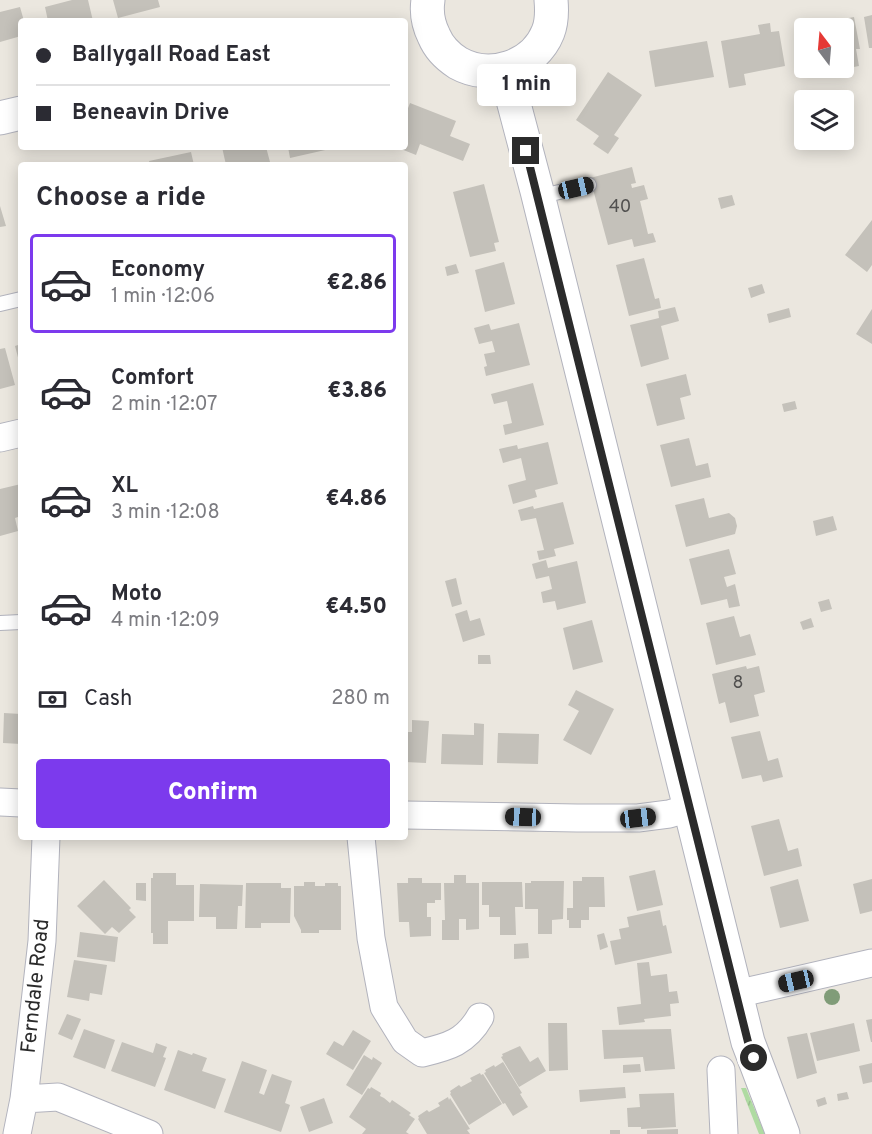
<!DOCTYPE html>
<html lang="en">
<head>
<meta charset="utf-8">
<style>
  :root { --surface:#fff; --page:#f7f7f7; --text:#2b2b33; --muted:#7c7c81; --line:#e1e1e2; --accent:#7c3aed }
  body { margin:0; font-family:Overpass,sans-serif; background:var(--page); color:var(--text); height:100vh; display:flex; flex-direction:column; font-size:22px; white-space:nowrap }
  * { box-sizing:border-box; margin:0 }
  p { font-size:20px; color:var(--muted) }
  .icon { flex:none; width:33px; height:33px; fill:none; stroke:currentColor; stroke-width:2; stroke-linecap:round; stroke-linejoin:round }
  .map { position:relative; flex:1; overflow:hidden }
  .panel { position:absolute; left:18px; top:162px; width:390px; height:678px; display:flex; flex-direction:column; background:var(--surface); border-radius:6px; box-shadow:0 3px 15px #0003 }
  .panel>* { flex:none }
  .top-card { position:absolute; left:18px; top:18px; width:390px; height:132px; border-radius:6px; box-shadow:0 3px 15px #0003; display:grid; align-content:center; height:132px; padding:0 18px; background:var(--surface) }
  .needle { width:39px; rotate:344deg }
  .tools { position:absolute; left:794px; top:18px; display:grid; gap:12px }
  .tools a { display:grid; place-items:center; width:60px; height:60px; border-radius:6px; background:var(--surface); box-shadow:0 3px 15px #0003; font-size:30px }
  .end { position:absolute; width:27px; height:27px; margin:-14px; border:8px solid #2b2b2b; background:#fff; box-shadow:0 0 0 3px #fff }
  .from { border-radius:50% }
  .bubble { position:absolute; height:42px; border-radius:6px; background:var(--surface); box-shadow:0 3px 15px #0003; font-size:20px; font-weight:800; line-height:42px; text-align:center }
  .car { position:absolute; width:18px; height:36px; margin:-18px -9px; border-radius:8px; box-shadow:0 0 4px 2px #0007; background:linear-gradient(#222 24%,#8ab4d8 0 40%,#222 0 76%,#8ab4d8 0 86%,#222 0) }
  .top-card b { display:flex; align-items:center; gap:21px; height:57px; font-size:22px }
  .top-card b+b { border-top:2px solid var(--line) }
  .top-card i { width:15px; height:15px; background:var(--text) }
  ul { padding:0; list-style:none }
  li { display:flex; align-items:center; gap:18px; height:99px; margin:0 12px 9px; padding:0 6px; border:3px solid transparent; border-radius:6px }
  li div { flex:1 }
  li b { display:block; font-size:22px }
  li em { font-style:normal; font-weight:800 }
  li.selected { border-color:var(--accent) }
  li>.icon { width:54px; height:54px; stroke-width:1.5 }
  h2 { padding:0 18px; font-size:27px; line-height:72px }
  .pay { display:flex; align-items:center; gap:15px; height:66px; padding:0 18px; font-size:22px }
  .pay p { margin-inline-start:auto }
  .cta { display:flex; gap:12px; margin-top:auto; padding:12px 18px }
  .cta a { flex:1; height:69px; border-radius:6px; background:var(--accent); color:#fff; font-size:24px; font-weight:800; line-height:69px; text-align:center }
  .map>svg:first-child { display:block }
</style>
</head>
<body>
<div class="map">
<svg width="872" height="1134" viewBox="0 0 872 1134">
  <defs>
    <pattern id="grass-tufts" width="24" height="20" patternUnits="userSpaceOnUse" patternTransform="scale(1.5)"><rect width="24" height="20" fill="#afdba2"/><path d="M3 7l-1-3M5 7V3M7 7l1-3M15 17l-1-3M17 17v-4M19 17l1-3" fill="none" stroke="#97bc8c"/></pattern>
  </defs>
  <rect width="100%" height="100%" fill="#ebe7df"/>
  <path fill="url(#grass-tufts)" d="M741 1088H746L765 1134H759Z"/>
  <path fill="#c4c1ba" d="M72 0H88L93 21H48L45 7Z
    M113 0H158L160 7 118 18Z
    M20 7 24 21H21V36L0 42V12Z
    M872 15V48H869L864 17Z
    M854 17 860 49H856L859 66 843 69V28H804V57H803L798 28Z
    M770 23 771 32 779 31 785 66 744 74 746 85 729 88 721 41 760 34 758 25Z
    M707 41 714 77 655 87 649 51Z
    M608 72 642 95 614 135 619 138 608 154 593 144 599 136 576 120Z
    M410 103 456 121 450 136 470 144 463 161 420 144 416 155 396 147H405V116Z
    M222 147H266L270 162 256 165H226Z
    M288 147H334V148L290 158Z
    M191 152 194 165H150L149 161Z
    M632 167 636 183 631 184 632 188 644 185 648 199 640 201 648 234 653 233 656 242 634 247 632 239 608 245 590 178Z
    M484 184 499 242 494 243 496 251 470 257 453 192Z
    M732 195 735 205 721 209 718 198Z
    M0 206 6 226 0 227Z
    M872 220V265L867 272 845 255Z
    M644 258 655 299 659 298 661 308 629 316 616 265Z
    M504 262 515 304 485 312 475 270Z
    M456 264 459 273 447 276 445 267Z
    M762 284 765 293 751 298 748 288Z
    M675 307 679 321 661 326 669 359 641 367 630 325 659 318 658 311Z
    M789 308 791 317 769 323 767 314Z
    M872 309V344L856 334Z
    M519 323 530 365 486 376 484 367 487 366 484 354 495 352 492 341 479 344 474 328 489 324 491 330Z
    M21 344V365H20L15 346Z
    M5 348 15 385 0 389V349Z
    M686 374 691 395 680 398 685 419 657 426 646 384Z
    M533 383 544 425 505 435 503 425 512 423 507 401 494 404 491 394Z
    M795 401 797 409 784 412 782 404Z
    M689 438 696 466 708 463 711 477 671 487 660 445Z
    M548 442 558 484 535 490 537 497 513 504 508 485 526 480 521 458 503 463 499 449 517 445 518 449Z
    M21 484V516L15 518 18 531 0 536V489Z
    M704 498 709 518 729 513 735 518 737 526 735 534 686 547 675 505Z
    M563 502 574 544 554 549 556 556 539 560 537 551 544 550 536 518 521 521 518 510 533 506 534 509Z
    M833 516 837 530 816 536 813 521Z
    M729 549 736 574 724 577 727 587 735 584 740 606 729 608 727 599 701 605 689 559Z
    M546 560 548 568 577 561 586 603 557 610 555 601 543 603 541 592 552 589 549 576 536 579 532 564Z
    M456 578 462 604 452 607 445 581Z
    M829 599 832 609 821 612 818 602Z
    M467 610 470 621 480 618 485 635 463 642 455 614Z
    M734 616 740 637 750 634 756 655 716 665 706 623Z
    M811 618 814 627 803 630 800 622Z
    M592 620 603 662 573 670 563 628Z
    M478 655H490L491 664H478Z
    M746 666 747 669 759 666 765 692 754 695 759 716 730 723 725 702 719 704 712 674Z
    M576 690 614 709 591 755 563 740 579 711 568 705Z
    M4 713 21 714V744L3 743Z
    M412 720 429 721 426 763 405 762V732H412Z
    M474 723 484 724 483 765 441 764 442 734 474 735Z
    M760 731 768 761 778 758 783 777 763 782 761 775 742 779 731 737Z
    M498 733 539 734 538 764 497 763Z
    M779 819 788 851 798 848 802 866 764 876 751 826Z
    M655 870 663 905 637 911 629 876Z
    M153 873H176V885H194V921H168V944H153V933H151V878H153Z
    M454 875H466V883H479V929L466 930V919H459V940H442V920H445L444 883H454Z
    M582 877H604L605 907H589V920H581V928H569V920H567V908H573V881H582Z
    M408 878H422V883H441V900H435V903H427V917H431V936L410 937 409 922H399L397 883H408Z
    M798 879 809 921 780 928 770 887Z
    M872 879V911L860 914 853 884Z
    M104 880 131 908 129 910 136 917 119 933 112 927 105 934 77 906Z
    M531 881H564L563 919 552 920V934H538V909H525V883H531Z
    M304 882H315V886H325V883H338V886H341V930H319V933H301V930L294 916V886H304Z
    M482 882H522L523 907H515L516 935H500V917H489V905H482Z
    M136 883H146V901L136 900Z
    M246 883H281V888H291L290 923H261V928H245Z
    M200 884 243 885 242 906H238L237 929H216V917H199Z
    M660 910 663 926 666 925 672 953 615 965 610 941 621 939 619 929 629 927 627 917Z
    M80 932 118 937 115 962 77 957Z
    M604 933 608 947 600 950 597 935Z
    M528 943 529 958 514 959V944Z
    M74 960 107 965 102 995 90 993 89 1001 67 997Z
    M649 962 651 976 667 974 669 992 677 991 679 1003 670 1004 671 1016 644 1019 645 1022 619 1025 617 1007 641 1004 637 963Z
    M67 1014 81 1019 72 1040 58 1034Z
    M872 1019V1042H871L866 1020Z
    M548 1023H567L568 1070 549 1071Z
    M854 1023 860 1051 817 1061 810 1033Z
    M84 1029 115 1040 105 1069 73 1057Z
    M671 1029 675 1069 645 1071 643 1057 604 1059 602 1030Z
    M353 1030 371 1041 353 1070 326 1054 334 1041 343 1046Z
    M807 1033 817 1073 797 1079 787 1037Z
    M122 1042 153 1053 156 1043 167 1047 163 1057 166 1058 155 1087 111 1071Z
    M520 1046 530 1062 538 1057 546 1071 519 1087 501 1057 503 1056 502 1054Z
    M178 1050 192 1055 193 1053 207 1058 202 1071 226 1079 215 1109 164 1090Z
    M364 1055 372 1060 373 1057 382 1063 362 1095 346 1085Z
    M242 1061 267 1070 259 1093 264 1095 272 1074 292 1081 285 1103 290 1105 281 1132 224 1112Z
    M503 1062 522 1093 520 1094 528 1107 513 1116 505 1103 503 1104 484 1073 486 1072 485 1070 494 1065 495 1067Z
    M872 1063V1082L863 1084 859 1066Z
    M640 1064 641 1072 623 1073V1065Z
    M480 1073 481 1075 483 1074 502 1104 469 1125 450 1094 451 1093 450 1091 459 1085 461 1087 472 1081 470 1078Z
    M371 1087 381 1093 380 1096 384 1098 390 1103 392 1100 411 1113 409 1115 415 1119 406 1132 409 1134H362L366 1129 349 1117 368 1088 370 1089Z
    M625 1087 626 1098 580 1102 579 1090Z
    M847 1092 849 1099 838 1101 837 1094Z
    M674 1093 676 1127 641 1129V1127H628L627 1108 640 1107 639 1094Z
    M448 1097 449 1100 450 1098 470 1129 467 1130 470 1134H427L418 1119 419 1118 418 1116 427 1110 429 1112 440 1106 438 1103Z
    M825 1097 827 1104 818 1107 816 1100Z
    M324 1098 333 1123 309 1132 300 1107Z
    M678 1129V1134H647V1130Z
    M610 1130H620V1134H610Z"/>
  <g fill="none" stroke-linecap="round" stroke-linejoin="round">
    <g stroke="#b2b3bd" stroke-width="16">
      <path id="service" d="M538 197 589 185
        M0 304 21 299
        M0 623 21 622"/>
    </g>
    <g stroke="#b2b3bd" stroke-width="29">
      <path id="minor" d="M0 438 21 433
        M0 802 21 803
        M405 815 577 818H638L669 814 690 808
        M361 837 371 938 384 1007 405 1041 422 1053C448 1047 466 1042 480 1017
        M736 994 872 963
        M721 1070 724 1134
        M24 1099 58 1097 149 1134
        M17 1134 24 1099 42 941 46 837"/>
    </g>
    <g stroke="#b2b3bd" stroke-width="35">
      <path id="tertiary" d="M505 70 537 191 748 1042 783 1134"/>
    </g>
    <g stroke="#b2b3bd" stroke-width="35">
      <path id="secondary" d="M428 0C426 13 428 24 434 36 439 48 447 56 458 63 490 81 534 67 548 32 552 22 552 11 551 0
        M0 118 21 113"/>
    </g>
    <use href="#service" stroke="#fff" stroke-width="14"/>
    <use href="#minor" stroke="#fff" stroke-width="27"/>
    <use href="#tertiary" stroke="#fff" stroke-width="33"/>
    <use href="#secondary" stroke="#fff" stroke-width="33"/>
  </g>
  <circle fill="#809c78" cx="832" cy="997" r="8"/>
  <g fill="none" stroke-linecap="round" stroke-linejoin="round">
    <path stroke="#2b2b2b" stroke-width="8" d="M526 151 736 994 748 1042 754 1058"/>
  </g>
  <g text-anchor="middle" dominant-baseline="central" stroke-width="4.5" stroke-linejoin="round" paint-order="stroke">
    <g font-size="18" fill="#51504f">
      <text x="620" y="207">40</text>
      <text x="738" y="683">8</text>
    </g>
    <g font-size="21" fill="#2b2b2b" stroke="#fff">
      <text transform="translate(36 986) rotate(-84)">Ferndale Road</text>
    </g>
  </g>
</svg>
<div class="tools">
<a><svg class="needle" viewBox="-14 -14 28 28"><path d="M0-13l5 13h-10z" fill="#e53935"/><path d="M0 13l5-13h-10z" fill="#7c7c81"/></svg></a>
<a><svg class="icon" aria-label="layers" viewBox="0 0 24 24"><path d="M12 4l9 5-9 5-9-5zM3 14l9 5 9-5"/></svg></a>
</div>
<i class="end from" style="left:754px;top:1058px"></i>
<i class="end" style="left:526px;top:151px"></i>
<div class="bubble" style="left:477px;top:64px;width:99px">1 min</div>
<i class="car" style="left:576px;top:188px;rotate:77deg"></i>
<i class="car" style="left:523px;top:817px;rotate:272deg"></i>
<i class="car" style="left:638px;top:818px;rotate:83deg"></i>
<i class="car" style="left:796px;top:981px;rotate:257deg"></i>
<div class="top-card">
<b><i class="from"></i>Ballygall Road East</b>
<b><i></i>Beneavin Drive</b>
</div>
<section class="panel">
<h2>Choose a ride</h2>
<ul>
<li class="selected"><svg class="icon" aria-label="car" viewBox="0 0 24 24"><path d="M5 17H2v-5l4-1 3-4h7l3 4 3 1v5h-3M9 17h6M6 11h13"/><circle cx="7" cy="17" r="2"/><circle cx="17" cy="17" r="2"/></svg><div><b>Economy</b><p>1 min · 12:06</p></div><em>€2.86</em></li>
<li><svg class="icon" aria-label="car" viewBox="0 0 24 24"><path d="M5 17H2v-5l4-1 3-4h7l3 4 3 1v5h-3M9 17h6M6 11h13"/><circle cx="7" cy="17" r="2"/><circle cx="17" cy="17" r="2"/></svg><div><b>Comfort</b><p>2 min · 12:07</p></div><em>€3.86</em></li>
<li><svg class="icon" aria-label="car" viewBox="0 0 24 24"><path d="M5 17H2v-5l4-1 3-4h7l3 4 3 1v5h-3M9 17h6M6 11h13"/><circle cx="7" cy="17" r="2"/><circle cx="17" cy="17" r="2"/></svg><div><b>XL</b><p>3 min · 12:08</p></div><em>€4.86</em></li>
<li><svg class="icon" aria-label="car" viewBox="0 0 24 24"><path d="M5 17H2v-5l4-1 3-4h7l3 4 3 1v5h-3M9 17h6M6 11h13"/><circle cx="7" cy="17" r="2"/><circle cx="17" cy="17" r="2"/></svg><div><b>Moto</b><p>4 min · 12:09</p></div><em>€4.50</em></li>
</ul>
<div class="pay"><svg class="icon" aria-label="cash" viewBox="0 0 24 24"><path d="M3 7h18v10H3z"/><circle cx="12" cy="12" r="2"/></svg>Cash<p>280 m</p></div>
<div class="cta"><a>Confirm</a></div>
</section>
</div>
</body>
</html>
